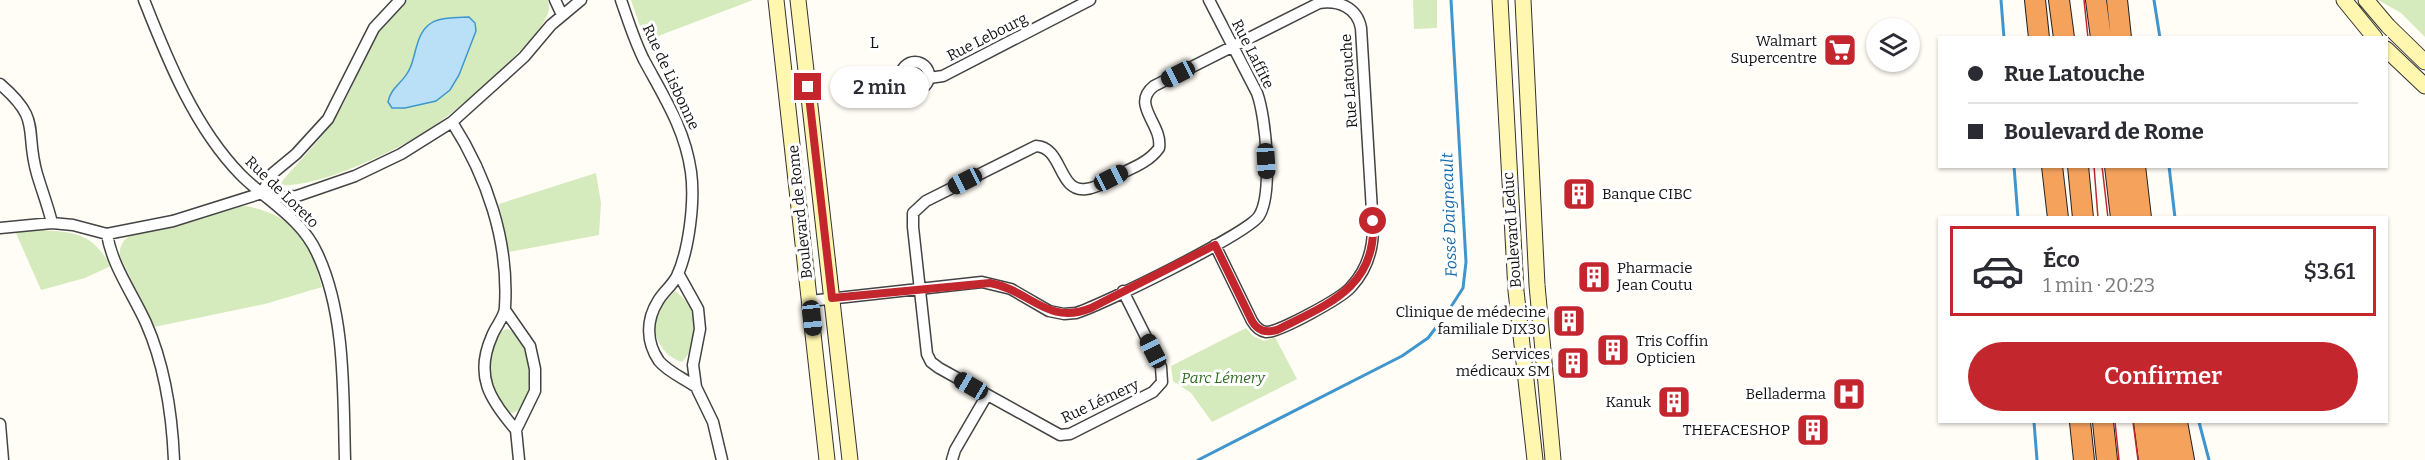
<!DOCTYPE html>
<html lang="fr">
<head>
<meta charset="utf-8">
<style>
  :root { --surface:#fff; --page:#f2f2f3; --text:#2b2b33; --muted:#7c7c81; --line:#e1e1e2; --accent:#c4262e }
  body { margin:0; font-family:Bitter,serif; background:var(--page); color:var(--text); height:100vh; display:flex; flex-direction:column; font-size:22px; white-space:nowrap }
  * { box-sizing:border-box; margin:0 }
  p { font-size:20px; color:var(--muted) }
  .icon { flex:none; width:33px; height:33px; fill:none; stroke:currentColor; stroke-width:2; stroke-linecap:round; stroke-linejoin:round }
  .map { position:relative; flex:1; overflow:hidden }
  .panel { position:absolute; left:1938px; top:216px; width:450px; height:207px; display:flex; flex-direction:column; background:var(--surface); border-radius:0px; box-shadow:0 2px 4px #0004 }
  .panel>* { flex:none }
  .banner { position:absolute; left:1938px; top:36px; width:450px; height:132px; border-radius:0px; box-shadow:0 2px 4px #0004; display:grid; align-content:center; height:132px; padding:0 30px; background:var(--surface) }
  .tools { position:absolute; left:1866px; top:18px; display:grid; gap:12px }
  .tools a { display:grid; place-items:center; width:54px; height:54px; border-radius:50%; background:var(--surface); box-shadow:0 2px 4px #0004; font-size:30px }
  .end { position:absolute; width:27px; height:27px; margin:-14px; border:8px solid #c4262e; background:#fff; box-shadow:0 0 0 3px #fff }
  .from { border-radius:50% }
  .bubble { position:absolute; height:42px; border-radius:21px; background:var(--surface); box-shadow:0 2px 4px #0004; font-size:20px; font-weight:600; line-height:42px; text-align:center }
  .car { position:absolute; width:18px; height:36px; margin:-18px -9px; border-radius:8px; box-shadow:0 0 4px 2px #0007; background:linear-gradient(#222 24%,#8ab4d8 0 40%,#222 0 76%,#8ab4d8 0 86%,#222 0) }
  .banner b { display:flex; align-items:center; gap:21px; height:57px; font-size:22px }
  .banner b+b { border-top:2px solid var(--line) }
  .banner i { width:15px; height:15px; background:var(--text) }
  ul { padding:10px 0 0; list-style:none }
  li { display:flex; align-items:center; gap:18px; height:90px; margin:0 12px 9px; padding:0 18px; border:3px solid transparent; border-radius:0px }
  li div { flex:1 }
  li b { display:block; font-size:22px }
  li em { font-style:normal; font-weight:600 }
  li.current { border-color:var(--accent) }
  li>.icon { width:54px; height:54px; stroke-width:1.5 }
  .button { display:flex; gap:12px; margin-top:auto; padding:12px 30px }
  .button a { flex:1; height:69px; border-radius:36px; background:var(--accent); color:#fff; font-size:24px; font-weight:600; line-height:69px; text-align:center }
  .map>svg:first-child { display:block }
</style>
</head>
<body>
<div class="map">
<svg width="2425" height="460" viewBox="0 0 2425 460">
  <rect width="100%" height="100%" fill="#fffdf5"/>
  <path fill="#d5ebbd" d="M407 0H548C549 4 550 9 548 13 540 40 460 108 435 125 403 148 318 189 279 185 299 160 324 138 340 110 362 72 371 28 407 0Z
    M631 0H753L645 41Z
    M1413 0H1437V28L1414 29Z
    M2378 0H2425V37L2401 13Z
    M596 173 601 203 599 235 509 252 499 204Z
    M246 206C296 216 309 241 322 287L265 304 154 327 120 256C119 246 123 240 131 235L179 224 230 207Z
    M38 230C75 232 91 232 111 266L85 278 41 290 15 231Z
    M675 291C682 297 690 303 693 313 697 327 693 352 682 362 662 356 649 333 658 313 662 304 669 298 675 291Z
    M1246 328 1253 336 1264 341 1275 337 1297 379 1212 422 1191 393 1173 381 1171 366Z
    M507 329C532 337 539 407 512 413 486 405 481 336 507 329Z"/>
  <path fill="#b9e0f7" stroke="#3f96cf" stroke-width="1.5" d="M469 17 475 23 476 31 459 75 450 90 436 101 405 108H392L388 102C390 89 402 83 408 72 413 64 414 54 417 45 425 16 443 18 469 17Z"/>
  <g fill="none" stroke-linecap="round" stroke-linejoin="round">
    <path stroke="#3f96cf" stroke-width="3" d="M2001 0 2004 38
      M2154 0 2160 38
      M2014 166 2018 218
      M2169 166 2175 218
      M2034 422 2037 460
      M2199 422 2209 460
      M1198 460 1402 356 1428 338 1447 313 1463 288 1466 262 1451 0"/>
    <g stroke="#444" stroke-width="13">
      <path id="street" d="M144 0C168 61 195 128 241 175 267 201 301 218 317 253 346 314 343 394 345 460
        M555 0 562 15
        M621 0C628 20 634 40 644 60 664 97 685 129 691 172 695 201 689 250 677 276 672 286 663 292 658 301 646 320 646 342 659 361 668 372 685 379 696 387
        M901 76a14 14 0 1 1 28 0a14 14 0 1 1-28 0Z
        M929 78 943 76 1090 0
        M0 84C43 121 24 129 37 174 42 191 48 206 52 223
        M452 122C487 177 509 241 505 307 505 317 495 327 492 336 474 376 490 400 516 430
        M262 193 273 173 296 154 328 119 374 28 400 0
        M0 228 52 223 73 225 107 234 173 221 262 193 281 197 297 196 355 176 401 154 452 122 524 57 551 25 581 0
        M107 234C112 266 133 294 146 323 165 366 172 413 174 460
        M678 273 698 309 700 329 693 365 696 387 713 422 722 460
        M1123 291 1161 367 1162 382 1153 392 1070 434 1060 435 939 368 931 362 927 354 913 227V213L926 201 1036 146C1063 147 1058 193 1086 189 1098 188 1110 179 1120 174 1135 167 1150 161 1159 148 1163 124 1130 105 1154 86L1319 3C1338 0 1357 7 1361 28L1373 228C1373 250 1366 271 1351 287 1342 298 1278 333 1266 332 1259 331 1255 326 1252 321L1215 245
        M810 301 982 282 1011 289 1049 311 1064 314 1076 313C1102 305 1247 234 1259 216 1273 194 1266 117 1257 93L1209 0
        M505 310 530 346 535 369V391L516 430 519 460
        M0 424 3 460
        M952 460 955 450 987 395"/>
    </g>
    <g stroke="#333" stroke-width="17">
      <path id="secondary" d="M776 0 827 460
        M798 0 850 460
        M1500 0 1516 291 1535 460
        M1523 0 1537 285 1553 460
        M2344 0 2375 38
        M2366 0 2388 26 2425 62
        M2386 49 2425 86"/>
    </g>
    <g stroke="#222" stroke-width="22">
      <path id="highway" d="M2035 0 2039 38
        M2059 0 2064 38
        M2096 0 2101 38
        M2117 0 2121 38
        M2052 166 2058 218
        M2078 166 2083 218
        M2115 166 2121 218
        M2135 166 2141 218
        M2080 422 2084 460
        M2103 422 2107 460
        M2144 422 2149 460
        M2164 422 2168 460
        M2177 422 2184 460"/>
    </g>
    <use href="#street" stroke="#fff" stroke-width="10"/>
    <use href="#secondary" stroke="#fff6b0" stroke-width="15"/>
    <use href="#highway" stroke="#f5a25d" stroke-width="20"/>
    <path stroke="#c4262e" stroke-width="1.5" d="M2084 0 2088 38
      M2094 166 2098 218
      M2102 166 2108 218
      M2115 422 2119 460
      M2133 422 2138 460"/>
  </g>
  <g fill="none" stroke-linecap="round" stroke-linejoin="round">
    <path stroke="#c4262e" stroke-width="8" d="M808 87 832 298 990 283C1030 290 1047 326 1091 308L1215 245 1252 321C1258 331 1265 333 1277 330 1326 305 1377 288 1373 221"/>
  </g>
  <defs>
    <g id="supermarket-square" transform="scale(1.725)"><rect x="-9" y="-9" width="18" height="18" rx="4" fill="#c4262e" stroke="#fff"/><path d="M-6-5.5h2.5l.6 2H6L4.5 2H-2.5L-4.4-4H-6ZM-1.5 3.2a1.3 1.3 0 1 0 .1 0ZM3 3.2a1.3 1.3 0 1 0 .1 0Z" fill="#fff"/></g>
    <g id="building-square" transform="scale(1.725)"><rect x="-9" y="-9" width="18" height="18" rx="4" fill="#c4262e" stroke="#fff"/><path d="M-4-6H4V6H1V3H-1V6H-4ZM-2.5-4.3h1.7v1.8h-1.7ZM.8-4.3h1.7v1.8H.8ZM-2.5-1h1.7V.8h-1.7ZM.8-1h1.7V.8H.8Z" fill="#fff"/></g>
    <g id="hospital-square" transform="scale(1.725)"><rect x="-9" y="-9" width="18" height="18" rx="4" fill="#c4262e" stroke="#fff"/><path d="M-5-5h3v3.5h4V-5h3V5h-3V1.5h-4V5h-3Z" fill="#fff"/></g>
  </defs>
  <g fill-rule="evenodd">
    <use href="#supermarket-square" x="1840" y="50"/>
    <use href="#building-square" x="1579" y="194"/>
    <use href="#building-square" x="1594" y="277"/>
    <use href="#building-square" x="1569" y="321"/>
    <use href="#building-square" x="1613" y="350"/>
    <use href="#building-square" x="1573" y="363"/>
    <use href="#hospital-square" x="1849" y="394"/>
    <use href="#building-square" x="1674" y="402"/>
    <use href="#building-square" x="1813" y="430"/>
  </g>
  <g text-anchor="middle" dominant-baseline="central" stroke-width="6" stroke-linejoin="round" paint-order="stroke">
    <g font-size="15" fill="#111" stroke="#fff">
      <text transform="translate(987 37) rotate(-27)">Rue Lebourg</text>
      <text transform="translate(1253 54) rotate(63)">Rue Laffite</text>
      <text transform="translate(671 77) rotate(65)">Rue de Lisbonne</text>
      <text transform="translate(1349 81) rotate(-94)">Rue Latouche</text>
      <text transform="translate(282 192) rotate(44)">Rue de Loreto</text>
      <text transform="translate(800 212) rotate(-96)">Boulevard de Rome</text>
      <text transform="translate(1512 230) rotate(-94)">Boulevard Leduc</text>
      <text transform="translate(1100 401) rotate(-25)">Rue Lémery</text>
    </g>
    <g font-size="15" fill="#111" stroke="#fff" text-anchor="end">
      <text x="1817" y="41">Walmart<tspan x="1817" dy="17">Supercentre</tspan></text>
      <text x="1602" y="194" text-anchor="start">Banque CIBC</text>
      <text x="1617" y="268" text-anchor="start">Pharmacie<tspan x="1617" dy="17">Jean Coutu</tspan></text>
      <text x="1546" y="312">Clinique de médecine<tspan x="1546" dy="17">familiale DIX30</tspan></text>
      <text x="1636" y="341" text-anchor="start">Tris Coffin<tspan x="1636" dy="17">Opticien</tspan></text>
      <text x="1550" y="354">Services<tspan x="1550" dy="17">médicaux SM</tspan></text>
      <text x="1826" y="394">Belladerma</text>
      <text x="1651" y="402">Kanuk</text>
      <text x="1790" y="430">THEFACESHOP</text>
    </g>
    <g font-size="15" font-style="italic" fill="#2f6b1f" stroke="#fff">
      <text x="1223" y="378">Parc Lémery</text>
    </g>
    <g font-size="16" letter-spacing="1.5" fill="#111" stroke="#fff">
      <text x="875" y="42">L</text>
    </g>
    <g font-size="16" font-style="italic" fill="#1768a6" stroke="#fff">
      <text transform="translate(1449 215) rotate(-92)">Fossé Daigneault</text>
    </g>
  </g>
</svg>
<div class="tools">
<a><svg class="icon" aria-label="layers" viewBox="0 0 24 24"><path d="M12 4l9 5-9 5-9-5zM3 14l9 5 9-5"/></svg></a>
</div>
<i class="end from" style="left:1373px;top:221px"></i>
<i class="end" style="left:808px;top:87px"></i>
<div class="bubble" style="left:830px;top:66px;width:99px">2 min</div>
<i class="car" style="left:1178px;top:74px;rotate:243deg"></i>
<i class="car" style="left:1266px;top:161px;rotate:177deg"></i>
<i class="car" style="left:1111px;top:178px;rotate:63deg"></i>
<i class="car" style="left:965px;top:181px;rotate:243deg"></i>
<i class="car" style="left:812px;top:318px;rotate:174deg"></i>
<i class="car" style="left:1153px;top:351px;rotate:333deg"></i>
<i class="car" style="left:971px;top:386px;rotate:300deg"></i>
<div class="banner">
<b><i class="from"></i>Rue Latouche</b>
<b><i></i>Boulevard de Rome</b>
</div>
<section class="panel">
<ul>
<li class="current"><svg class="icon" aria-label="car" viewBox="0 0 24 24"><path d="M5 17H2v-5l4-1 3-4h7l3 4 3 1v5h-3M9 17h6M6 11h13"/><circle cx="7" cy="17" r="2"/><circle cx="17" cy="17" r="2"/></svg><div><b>Éco</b><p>1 min · 20:23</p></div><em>$3.61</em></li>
</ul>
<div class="button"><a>Confirmer</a></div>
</section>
</div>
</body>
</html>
